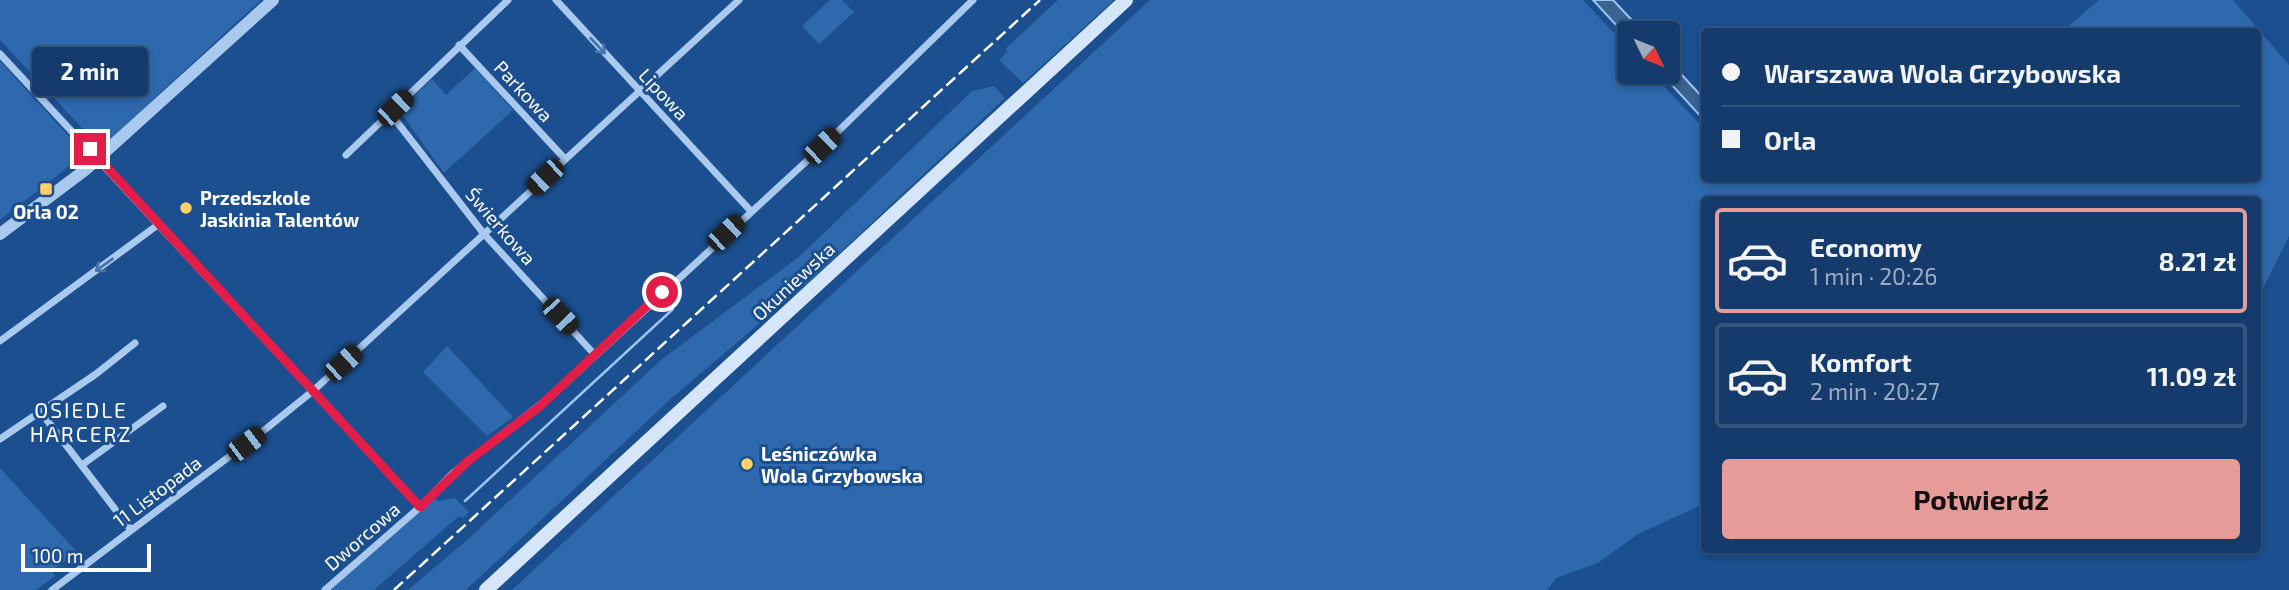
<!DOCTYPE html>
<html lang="pl">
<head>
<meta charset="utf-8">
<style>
  :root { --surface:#143b6b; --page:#1d4271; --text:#f1f3f6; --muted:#9dadc1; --line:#33557e; --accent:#e69b98 }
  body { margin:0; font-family:"Exo 2",sans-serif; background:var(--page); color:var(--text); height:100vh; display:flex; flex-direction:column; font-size:26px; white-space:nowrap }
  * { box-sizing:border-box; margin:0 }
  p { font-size:23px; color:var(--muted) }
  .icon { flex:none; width:38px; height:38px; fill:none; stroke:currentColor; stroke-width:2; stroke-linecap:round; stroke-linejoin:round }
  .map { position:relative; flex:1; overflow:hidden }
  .panel { position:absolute; left:1701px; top:196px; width:560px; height:357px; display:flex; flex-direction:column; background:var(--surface); border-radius:7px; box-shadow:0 4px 10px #0003,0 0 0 2px var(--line) }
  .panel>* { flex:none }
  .top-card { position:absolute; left:1701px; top:28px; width:560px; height:154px; border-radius:7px; box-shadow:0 4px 10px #0003,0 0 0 2px var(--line); display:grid; align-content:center; height:154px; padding:0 21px; background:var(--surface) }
  .needle { width:46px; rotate:133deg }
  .fabs { position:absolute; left:1617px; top:21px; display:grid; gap:14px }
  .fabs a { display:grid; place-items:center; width:63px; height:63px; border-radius:7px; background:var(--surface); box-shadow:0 4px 10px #0003,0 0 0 2px var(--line); font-size:35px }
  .scale { position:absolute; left:21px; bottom:18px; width:130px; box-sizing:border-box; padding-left:7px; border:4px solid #fff; border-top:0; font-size:19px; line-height:24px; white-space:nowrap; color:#fff; -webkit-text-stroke:5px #1b4f8f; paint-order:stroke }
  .end { position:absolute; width:32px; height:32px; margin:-16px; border:9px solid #e11d48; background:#fff; box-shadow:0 0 0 4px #fff }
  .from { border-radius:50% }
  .bubble { position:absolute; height:49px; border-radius:7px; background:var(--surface); box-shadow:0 4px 10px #0003,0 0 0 2px var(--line); font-size:23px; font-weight:700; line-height:49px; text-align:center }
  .car { position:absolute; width:21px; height:42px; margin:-21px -10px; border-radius:9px; box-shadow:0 0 5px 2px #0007; background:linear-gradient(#222 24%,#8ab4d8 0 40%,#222 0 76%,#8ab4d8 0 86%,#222 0) }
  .top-card b { display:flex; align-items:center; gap:24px; height:66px; font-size:26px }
  .top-card b+b { border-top:2px solid var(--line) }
  .top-card i { width:18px; height:18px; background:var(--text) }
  ul { padding:12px 0 0; list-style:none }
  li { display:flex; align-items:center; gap:21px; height:105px; margin:0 14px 10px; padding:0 7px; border:4px solid var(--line); border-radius:7px }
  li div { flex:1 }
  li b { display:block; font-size:26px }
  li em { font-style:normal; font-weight:700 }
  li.active { border-color:var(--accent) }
  li>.icon { width:63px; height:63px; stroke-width:1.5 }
  .primary-button { display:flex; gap:14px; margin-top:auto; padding:14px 21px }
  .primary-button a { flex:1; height:80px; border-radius:7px; background:var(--accent); color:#111; font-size:28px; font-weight:700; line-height:80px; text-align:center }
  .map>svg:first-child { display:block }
</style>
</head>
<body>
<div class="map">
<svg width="2289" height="590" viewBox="0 0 2289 590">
  <rect width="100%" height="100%" fill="#1b4f8f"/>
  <path fill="#2e69ad" d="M0 0H261L109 140 95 142 0 40Z
    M830 0H842L854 12 819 44 802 26Z
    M1058 0H1114L1023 83 999 60 1007 52 1006 48Z
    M1150 0H1583L1629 49V72H1651L1704 129V178H2258V32L2063 31 2099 0H2233L2289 65V236L2258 298V200H1704V504L1638 534 1598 563 1556 578 1547 590H512Z
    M0 61 85 154 0 220Z
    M475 68 513 110 444 173 399 110 432 79 446 95Z
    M994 86 1005 98 813 278 674 396 466 590H408L467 540 661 360 800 256 972 91Z
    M447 346 513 417 487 436 423 372Z
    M0 468 77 552 52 571 55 576 36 590H0Z
    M434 497 438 501 455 498 469 512 463 518 459 516 374 590H330Z"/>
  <path fill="#3c6290" stroke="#9cc4f0" stroke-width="2" d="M1593 0H1613L1644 33H1629V39Z
    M1668 60 1704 99V120L1660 72H1668Z"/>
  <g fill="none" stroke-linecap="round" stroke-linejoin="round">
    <path stroke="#9cc4f0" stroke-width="2.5" d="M465 501 673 309"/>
    <path stroke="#a9c9ee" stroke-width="7" d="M556 0 750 210
      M459 45 565 159
      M0 54 420 507
      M390 113 484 234 595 355
      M346 155 508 0
      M0 341 159 224
      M40 411 131 530
      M0 439 96 374 135 343
      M82 465 163 406
      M52 590 267 428 314 390 739 0
      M325 590 420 507 452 474 556 392 822 147 973 0"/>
    <path stroke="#a9c9ee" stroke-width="12" d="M0 234 85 170 273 0"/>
    <path stroke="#d6e6fa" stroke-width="14" d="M486 590 1126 0"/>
    <path stroke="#fff" stroke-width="2.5" stroke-dasharray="12 5" stroke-linecap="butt" d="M394 590 1040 0"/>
  </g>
  <defs><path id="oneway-shaft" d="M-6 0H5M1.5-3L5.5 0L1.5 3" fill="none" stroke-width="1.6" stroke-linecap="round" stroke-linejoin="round" transform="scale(1.75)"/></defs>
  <g stroke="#4674ac">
    <use href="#oneway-shaft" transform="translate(598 46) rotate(47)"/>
    <use href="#oneway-shaft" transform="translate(104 265) rotate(144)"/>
  </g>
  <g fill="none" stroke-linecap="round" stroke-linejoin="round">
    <path stroke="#e11d48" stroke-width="9" d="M90 149 420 507 468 461 539 407 662 292"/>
  </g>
  <g fill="#ffd166" stroke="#1b4f8f" stroke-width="2.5">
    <rect x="39" y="182" width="14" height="14" rx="3.5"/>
    <circle cx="186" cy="208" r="7"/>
    <circle cx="747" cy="464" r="7"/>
  </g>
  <g text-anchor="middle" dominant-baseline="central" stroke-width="6" stroke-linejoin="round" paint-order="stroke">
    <g font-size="19" fill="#fff" stroke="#1b4f8f">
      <text transform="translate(524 91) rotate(47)">Parkowa</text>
      <text transform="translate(664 94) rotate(47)">Lipowa</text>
      <text transform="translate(501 226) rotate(49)">Świerkowa</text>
      <text transform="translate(793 281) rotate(-43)">Okuniewska</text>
      <text transform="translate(157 491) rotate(-37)">11 Listopada</text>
      <text transform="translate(362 536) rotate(-41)">Dworcowa</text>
    </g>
    <g font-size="19" font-weight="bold" fill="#fff" stroke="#1b4f8f" text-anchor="start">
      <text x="200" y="197">Przedszkole<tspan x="200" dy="22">Jaskinia Talentów</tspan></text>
      <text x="46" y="211" text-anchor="middle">Orla 02</text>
      <text x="761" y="453">Leśniczówka<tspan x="761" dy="22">Wola Grzybowska</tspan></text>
    </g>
    <g font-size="21" letter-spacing="2" fill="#fff" stroke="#1b4f8f">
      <text x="81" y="409">OSIEDLE<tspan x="81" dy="24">HARCERZ</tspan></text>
    </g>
  </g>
</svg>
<div class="fabs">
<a><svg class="needle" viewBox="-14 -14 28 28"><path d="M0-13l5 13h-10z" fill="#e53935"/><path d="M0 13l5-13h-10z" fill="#9dadc1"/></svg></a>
</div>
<div class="scale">100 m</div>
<i class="end from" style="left:662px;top:292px"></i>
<i class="end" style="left:90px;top:149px"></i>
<div class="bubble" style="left:32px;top:47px;width:116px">2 min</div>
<i class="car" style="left:395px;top:108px;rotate:46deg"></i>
<i class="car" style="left:822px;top:146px;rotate:46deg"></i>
<i class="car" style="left:545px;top:177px;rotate:227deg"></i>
<i class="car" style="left:726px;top:233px;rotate:47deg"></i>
<i class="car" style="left:560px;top:316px;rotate:137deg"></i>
<i class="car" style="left:343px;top:363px;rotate:48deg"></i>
<i class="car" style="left:246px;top:444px;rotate:53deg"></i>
<div class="top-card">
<b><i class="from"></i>Warszawa Wola Grzybowska</b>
<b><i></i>Orla</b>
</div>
<section class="panel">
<ul>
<li class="active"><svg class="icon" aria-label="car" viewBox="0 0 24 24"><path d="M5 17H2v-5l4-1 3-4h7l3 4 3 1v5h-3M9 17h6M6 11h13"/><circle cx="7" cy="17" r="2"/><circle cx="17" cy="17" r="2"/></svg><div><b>Economy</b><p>1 min · 20:26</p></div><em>8.21 zł</em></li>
<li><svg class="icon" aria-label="car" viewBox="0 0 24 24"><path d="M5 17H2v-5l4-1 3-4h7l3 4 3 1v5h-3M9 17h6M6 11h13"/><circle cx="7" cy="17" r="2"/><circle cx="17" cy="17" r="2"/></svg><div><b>Komfort</b><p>2 min · 20:27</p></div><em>11.09 zł</em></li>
</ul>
<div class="primary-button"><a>Potwierdź</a></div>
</section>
</div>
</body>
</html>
